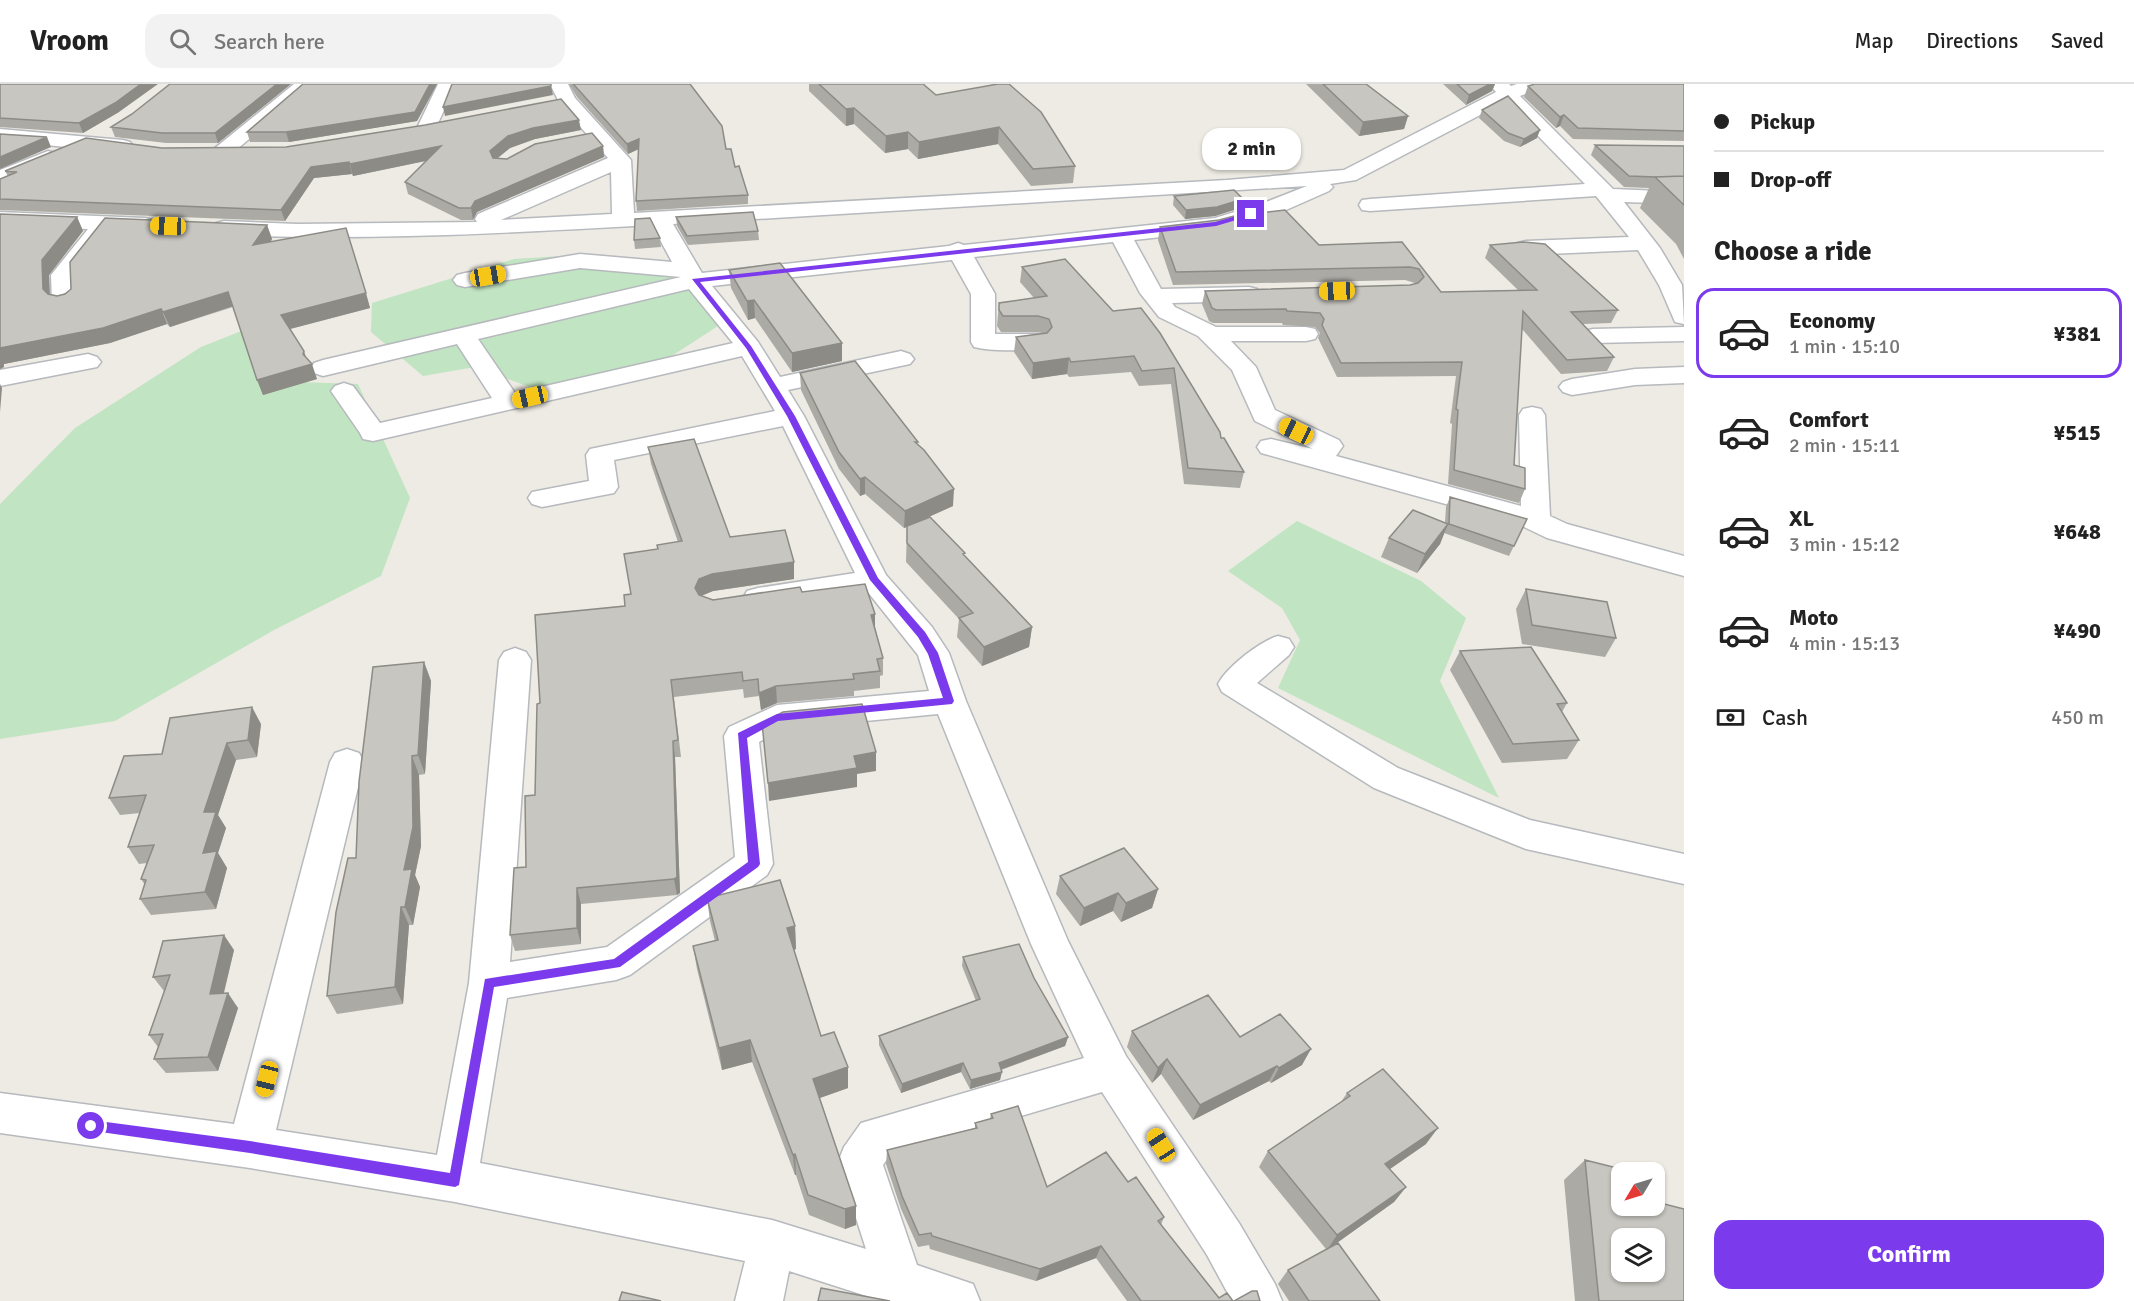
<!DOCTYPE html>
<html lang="en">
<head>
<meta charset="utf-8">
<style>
  :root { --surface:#fff; --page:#f2f2f2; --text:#222; --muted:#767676; --line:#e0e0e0; --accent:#7c3aed }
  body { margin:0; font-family:Signika,sans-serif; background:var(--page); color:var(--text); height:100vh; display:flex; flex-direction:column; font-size:22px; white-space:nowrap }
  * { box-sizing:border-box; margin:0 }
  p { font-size:20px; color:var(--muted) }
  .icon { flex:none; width:33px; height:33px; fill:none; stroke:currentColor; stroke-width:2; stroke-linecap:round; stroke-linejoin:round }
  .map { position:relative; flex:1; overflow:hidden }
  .drawer { display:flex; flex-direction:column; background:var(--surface); width:450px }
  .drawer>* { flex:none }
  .hud { display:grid; align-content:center; height:132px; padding:0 30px; background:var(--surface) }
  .needle { width:39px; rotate:232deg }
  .fabs { position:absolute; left:1611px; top:1078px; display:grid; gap:12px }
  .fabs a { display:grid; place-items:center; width:54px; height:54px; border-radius:12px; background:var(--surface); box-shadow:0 2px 4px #0004; font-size:30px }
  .end { position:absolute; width:27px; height:27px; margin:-14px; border:8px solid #7c3aed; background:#fff; box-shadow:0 0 0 3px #fff }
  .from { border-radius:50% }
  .bubble { position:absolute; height:42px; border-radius:18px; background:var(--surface); box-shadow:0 2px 4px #0004; font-size:20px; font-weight:700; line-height:42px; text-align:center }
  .car { position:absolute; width:18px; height:36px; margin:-18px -9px; border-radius:8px; box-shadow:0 0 4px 2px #0007; background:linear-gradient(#f5c518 24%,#345 0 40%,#f5c518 0 76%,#345 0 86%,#f5c518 0) }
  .hud b { display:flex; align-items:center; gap:21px; height:57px; font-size:22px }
  .hud b+b { border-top:2px solid var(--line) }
  .hud i { width:15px; height:15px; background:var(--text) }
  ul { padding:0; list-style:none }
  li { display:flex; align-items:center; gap:18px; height:90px; margin:0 12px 9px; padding:0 18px; border:3px solid transparent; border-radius:18px }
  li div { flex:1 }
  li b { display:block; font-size:22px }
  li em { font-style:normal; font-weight:700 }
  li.current { border-color:var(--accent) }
  li>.icon { width:54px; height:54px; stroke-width:1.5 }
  h2 { padding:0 30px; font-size:27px; line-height:72px }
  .pay { display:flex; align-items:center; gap:15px; height:66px; padding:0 30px; font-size:22px }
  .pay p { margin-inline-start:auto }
  .button { display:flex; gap:12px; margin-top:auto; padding:12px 30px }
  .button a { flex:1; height:69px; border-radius:18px; background:var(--accent); color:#fff; font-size:24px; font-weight:700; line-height:69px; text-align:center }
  header { display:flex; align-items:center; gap:36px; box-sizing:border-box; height:84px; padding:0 30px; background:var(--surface); border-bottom:2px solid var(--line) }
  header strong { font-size:28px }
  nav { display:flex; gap:33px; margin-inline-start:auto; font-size:21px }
  .search { width:420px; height:54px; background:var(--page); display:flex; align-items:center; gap:15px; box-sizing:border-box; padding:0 21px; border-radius:18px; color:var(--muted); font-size:22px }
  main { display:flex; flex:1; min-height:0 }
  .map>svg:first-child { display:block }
</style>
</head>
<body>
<header>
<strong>Vroom</strong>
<div class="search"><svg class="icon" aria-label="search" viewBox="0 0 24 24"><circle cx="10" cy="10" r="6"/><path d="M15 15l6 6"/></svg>Search here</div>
<nav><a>Map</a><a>Directions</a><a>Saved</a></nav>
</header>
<main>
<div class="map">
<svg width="1684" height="1217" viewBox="0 0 1684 1217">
  <rect width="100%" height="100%" fill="#edebe3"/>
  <path fill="#c1e4c2" d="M577 171 682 184 721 240 664 277 538 306 475 283 423 292 371 248 372 219 514 175Z
    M269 236 268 297 358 300 410 414 381 492 274 546 115 637 0 655V420L75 344 201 263Z
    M1297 437 1421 497 1466 534 1440 597 1499 714 1278 604 1300 556 1282 524 1228 487Z"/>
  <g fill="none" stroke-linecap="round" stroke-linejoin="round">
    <g stroke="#b6b9bd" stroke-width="3">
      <path id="minor" d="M294 0H314L229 72H215L212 68 215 64Z
        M438 0H456L434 48H420L417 44Z
        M550 0H568L575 14 631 76 634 129 1227 96 1344 86 1496 8 1489 0H1509L1511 2 1517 0H1544L1542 4 1520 12 1613 105 1684 108V120L1624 118 1660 164 1682 201 1684 240 1675 238 1659 201 1638 166 1526 171 1518 169 1515 164 1518 159 1526 157 1629 153 1596 112 1370 127 1362 126 1359 121 1362 116 1370 115 1585 100 1505 18 1356 96 1330 100 1333 103 1329 107 1277 130 1216 147 1134 156 1161 205 1249 203 1257 205 1261 210 1257 215 1249 217 1172 219 1175 223 1216 243H1306L1315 245 1318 250 1315 255 1306 257H1231L1256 283 1275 326 1339 356 1343 362 1336 372 1521 422 1519 331 1523 325 1532 323 1541 325 1545 331 1550 432 1567 440 1684 472V492L1547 454 1518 440 1261 369 1257 363 1261 357 1271 355 1313 365 1255 337 1232 286 1198 252 1159 233 1140 209 1113 158 974 173 995 210V250H1036L1045 252 1048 257 1045 262C1024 267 995 268 974 263L971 258V210L952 176 712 202 758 258 780 293 901 267 910 270 914 275 910 280 788 306 804 332 886 491 932 543 949 569 966 617 1068 857 1126 972 1239 1139 1275 1200 1282 1217H1232L1207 1171 1102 1008 890 1071 883 1081 917 1181 973 1200 980 1217H882L789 1187 783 1217H735L745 1177 455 1118 250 1084 0 1049V1009L234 1040 330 678 335 669 347 665 359 669 364 678 276 1046 437 1071 469 899 499 576 504 568 515 564 526 568 531 576 510 878 607 863 735 773 724 652 729 643 777 621 929 607 918 571 867 507 758 524 747 521 743 514 747 507 758 504 855 489 783 342 614 376 618 403 614 409 542 423 532 420 528 414 532 408 589 397 586 371 590 365 775 327 742 272 373 357 363 355 360 349 331 307 335 302 344 299 353 302 380 339 492 314 457 260 323 292 314 289 310 284 314 279 323 276 681 193 580 184 465 203 457 201 453 196 457 191 465 189 580 170 672 178 652 141C509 149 367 157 224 151L216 149 213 144 216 139 224 137 297 140 477 138 475 135 478 130 608 74 560 20ZM611 88 612 130 501 136ZM1307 102 1261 120 1215 134 964 161 958 159 949 162 702 189 673 140ZM689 205 733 259 515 309 478 255ZM938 630 1031 860 1084 974 861 1039 844 1063 838 1078 866 1165 772 1136 480 1079 507 914 616 896 630 891 767 791 773 780 759 658 783 645Z
        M0 45 123 56 130 58 133 62 130 66 123 68 0 57Z
        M48 67 55 69 58 73 55 77 0 100V86Z
        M0 128 145 134 153 136 156 141 153 146 145 148 108 146 75 192 76 218 72 223 64 225 56 223 52 218 51 191 88 145 0 142Z
        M1684 243V257L1593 259 1584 257 1581 252 1584 247 1593 245Z
        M88 270 97 273 101 278 97 283 0 302V286Z
        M1684 283V299L1635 301 1572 311 1563 308 1559 303 1563 298 1572 295 1635 285Z
        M1278 552 1289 555 1294 563 1289 571 1257 599 1398 684 1530 736 1684 770V800L1526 765 1374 704 1222 608 1218 600C1227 583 1260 557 1278 552Z"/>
    </g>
    <use href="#minor" fill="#fff" fill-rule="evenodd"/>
  </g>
  <path fill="#acaaa5" d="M0 0 119 28 83 49 0 43Z
    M170 0H291L218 59H166L115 53 111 43 132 30Z
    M303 0H437L417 37 289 58H250L247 48Z
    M569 0H690L735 83 748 111V120L637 127 636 117 639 65 628 70 577 13Z
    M809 0H923L936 11 1075 82 1073 99 1031 102 998 60 918 75 908 65 885 69 854 40 846 42 809 7Z
    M1306 0H1366L1408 32 1404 45 1359 52Z
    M1443 0H1495L1492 7 1466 21Z
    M1684 0V57L1573 55 1560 42 1556 44 1524 13 1528 2Z
    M1482 26 1537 54 1520 63 1504 57 1479 34Z
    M581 46 535 55 510 64 497 75H507L603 62 604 73 477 128 473 136H461L408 110 405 98 426 77 353 92 352 90 314 94 285 137 0 126V95L8 92 5 87 162 64 286 63Z
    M1595 61 1684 62V175L1676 160 1640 124 1649 104 1624 103 1591 71Z
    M1174 112 1243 115 1240 124 1215 132 1185 135 1173 121Z
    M1260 129 1319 161 1402 158 1441 208 1518 206 1485 174 1490 161 1618 226 1611 239 1583 240 1614 273 1607 287 1561 290 1522 245 1514 381 1525 405 1519 419 1448 400 1452 340 1450 339 1456 292 1337 293 1318 254 1320 249 1315 243 1283 241 1282 239H1213L1209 237 1202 220 1205 207 1410 201 1415 200V199L1405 196 1173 201 1158 156 1160 143 1219 136Z
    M0 130 77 133 83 147 49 191 50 211 57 212 267 141 272 155 271 158 346 144 370 224 290 245 317 295 263 311 233 223 170 243 167 240 110 259 4 280V283L0 285Z
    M676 133 758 147 759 156 688 161 677 142Z
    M660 154 661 163 635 165 634 156Z
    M1022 183 1113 227 1141 224 1221 354 1244 388 1240 404 1184 400 1171 300 1139 302 1131 288 1069 293 1067 290 1032 295 1014 268 1016 253 1042 249 1036 248H1001L997 242 999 219 1034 214 1020 198Z
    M729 186 842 277 792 288 755 234 748 236 731 204Z
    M800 289 917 360 953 422 917 438 965 472 1032 543 1029 563 982 582 957 553 959 535 906 478 907 443 904 444 865 410 860 412 839 385 801 306Z
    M648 363 730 453 794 478V495L713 507 701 512 713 516 802 508 875 543 883 574V591L880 592V604L854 607V612L777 619 761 626 759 612 744 614 743 605 674 613 681 673H675L680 809 677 811 581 820V860L515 867 510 851 526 783 535 711 540 619 625 522 658 465 678 458 651 380Z
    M1450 413 1527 435 1509 472 1444 449 1440 460 1417 489 1381 473 1389 454 1445 439 1446 423Z
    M1526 505 1616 554 1605 573 1522 560 1516 525Z
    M1460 567 1567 619 1562 628 1579 656 1567 675 1502 679 1450 586Z
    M424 578 431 597 425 690 419 691 421 762 415 791 420 803 413 841H409L403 920 337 930 327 912 356 774Z
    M261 640 257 673 236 676 218 731 226 744 218 769 227 784 216 825 151 831 140 815 145 801 141 795 147 779 139 780 128 763 140 729 120 731 109 714 162 670Z
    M1060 792 1158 805 1152 824 1121 838 1113 827 1080 842 1056 810Z
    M707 814 795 842 796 865 794 866 821 952 848 1004 820 1014 856 1122V1141L845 1145 809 1131 796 1091H795L752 978 722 986 697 885 693 862 715 857 710 837Z
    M234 866 224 909 238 924 218 987 166 989 154 975 158 963 149 951 164 907 153 893Z
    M963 873 1034 894 1068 953 1065 962 1001 986 1000 996 970 1005 961 988 901 1009 879 961V952L976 917 962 882Z
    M1132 947 1240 953 1302 981 1271 999 1269 997 1193 1036 1161 990 1152 999 1127 963Z
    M1347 1009 1426 1060 1390 1085 1406 1103 1394 1118 1334 1161 1380 1217H1289L1278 1200 1288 1186 1326 1165 1259 1083 1268 1067 1341 1018Z
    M991 1030 1047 1103 1128 1098 1164 1133 1161 1141 1219 1214 1233 1217H1127L1096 1174 1036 1197 930 1165 929 1161 918 1163 901 1125 886 1080 887 1066 975 1044V1039L990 1035Z
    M1585 1076 1660 1119 1684 1217H1575L1564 1096Z"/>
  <path fill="#8c8b86" d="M141 0H158L119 28 83 49 79 39Z
    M277 0H291L218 59 215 49Z
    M430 0H437L417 37 289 58 286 48Z
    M1490 0H1495L1492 7 1466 21 1469 11Z
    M551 2 553 11 445 32 443 23Z
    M854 24V40L846 42V25Z
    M1564 31 1560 42 1556 44 1560 33Z
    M1408 32 1404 45 1359 52 1363 38Z
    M579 36 581 46 535 55 510 64 492 78 490 67 508 52 533 44Z
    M999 43 998 60 918 75 919 58Z
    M1540 46 1537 54 1520 63 1524 55Z
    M908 48V65L885 69 886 52Z
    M47 53 51 63 0 85V73Z
    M639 55 641 64 628 70 627 60Z
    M441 62 444 73 353 92 350 80Z
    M603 62 604 73 477 128 473 136 471 124 475 117Z
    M349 78 352 90 314 94 285 137 281 126 311 83Z
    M1243 115 1240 124 1215 132 1185 135 1186 126Z
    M77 133 83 147 49 191 50 219 43 205 42 176Z
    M267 141 272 155 259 175 253 161Z
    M228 208 233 222 170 243 163 228Z
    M366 209 370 224 286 246 281 231Z
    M754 216 755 234 748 236 747 217Z
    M161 225 167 240 110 259 4 280V283L0 285V264Z
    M842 259V277L792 288V269Z
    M304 267 308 280H312L317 295 263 311 257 296 303 270Z
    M1069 274 1067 290 1032 295 1033 279Z
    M0 300 2 304 0 328Z
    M865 393V410L860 412V395Z
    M954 405 953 422 904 444 905 427Z
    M1448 440 1440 460 1417 489 1425 470Z
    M794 478V495L713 507 701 512 697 521 695 504 699 495 712 490Z
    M875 530V547L871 531Z
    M1032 543 1029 563 982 582 984 563Z
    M424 578 431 597 425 690 418 671Z
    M776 602 777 619 761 626 759 609Z
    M252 623 261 640 257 673 248 656Z
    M673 657 675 673 680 809 677 811 674 795Z
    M227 659 236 676 218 731 226 744 218 769 227 784 216 825 205 808 203 769 204 728Z
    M876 668V687L857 690V703L769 717 768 699 854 672Z
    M412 672 419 691 421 762 415 791 420 803 413 841 405 823 404 786Z
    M577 804 581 820V860L577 844Z
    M1158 805 1152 824 1121 838 1126 819Z
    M1118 809 1113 827 1080 842 1084 824Z
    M401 823 409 841 403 920 395 903Z
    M795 842 796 865 788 867 787 844Z
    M224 851 234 866 220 924 210 910Z
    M228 909 238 924 218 987 208 973Z
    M1068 953 1065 962 997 987 999 979Z
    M750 956 752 978 722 986 719 964Z
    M1311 965 1302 981 1271 999 1279 984Z
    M1167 975 1161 990 1152 999 1158 984Z
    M963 979 961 988 901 1009 902 1000Z
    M1277 982 1269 997 1193 1036 1200 1021Z
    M848 983V1004L814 1016 813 995Z
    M1002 988 1000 996 970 1005 971 996Z
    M1438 1044 1426 1060 1374 1096 1385 1080Z
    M795 1070 796 1091H795L793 1071Z
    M1406 1103 1394 1118 1327 1166 1337 1151Z
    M856 1122V1141L845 1145V1125Z
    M1101 1162 1096 1174 1036 1197 1040 1185Z"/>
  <path fill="#c8c6c0" stroke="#8c8b86" stroke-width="1.5" fill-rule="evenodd" d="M0 0H141L115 19 79 39 0 34Z
    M170 0H277L215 49H162L111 43 132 30Z
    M303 0H430L415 28 286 48H247Z
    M452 0H551V2L443 23Z
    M573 0H690L722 42 726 65H731L735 83 739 82 748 111 636 117 639 55 627 60 576 3Z
    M819 0H923L936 11 998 0H1009L1041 28 1075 82 1033 85 999 43 919 58 908 48 886 52 854 24 846 25Z
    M1323 0H1366L1408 32 1363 38Z
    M1457 0H1490L1469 11Z
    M1535 0H1684V47L1578 44 1564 31 1560 33 1528 2Z
    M1508 12 1540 46 1524 55 1508 49 1482 26Z
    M561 15 579 36 533 44 508 52 490 67 493 74 507 75 535 60 592 49 603 62 475 117 471 124H459L405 98 441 62 350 80 349 78 311 83 281 126 0 115V95L17 88 5 87 86 54 162 64 286 63 425 41Z
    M0 50 47 53 0 73Z
    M1595 61 1684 62V92L1655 93H1656L1629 92Z
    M1684 92V121L1655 93Z
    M1234 106 1243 115 1217 123 1186 126 1174 112Z
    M1257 126 1260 129 1285 126 1319 161 1402 158 1441 208 1537 206 1490 161 1523 158 1545 160 1618 226 1571 228 1614 273 1567 276 1523 227 1514 381 1525 384V405L1454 386 1458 326 1456 325 1462 278 1341 279 1322 241 1324 235 1320 229 1287 227 1286 225 1216 226 1212 224 1205 207 1410 201 1418 199 1424 193 1419 185 1410 183 1176 188 1160 143 1219 136Z
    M753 128 758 147 687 152 676 133Z
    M0 130 77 133 42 176 43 205 48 210 57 212 65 210 71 205 70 178 105 134 267 141 253 161 346 144 366 209 281 231 304 267 303 270 312 280 257 296 228 208 163 228 161 225 103 244 0 264Z
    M650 134 660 154 634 156 635 135Z
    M1065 175 1113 227 1141 224 1160 249 1220 348 1221 354H1224L1244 388 1188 384 1174 284 1142 287 1134 272 1071 278 1069 274 1033 279 1016 253 1047 249 1052 243 1049 235 1038 232H1003L999 226V219L1047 212 1022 183Z
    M780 179 842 259 792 269 754 216 747 217 729 186Z
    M855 277 918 358H915L924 366 954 405 905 427 865 393 860 395 839 368 800 289Z
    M694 355 730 453 785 446 794 478 712 490 699 495 695 504 699 511 713 516 800 503 802 508 865 500 875 530 871 531 883 574 877 575 880 587 853 590 854 595 776 602 759 609 758 595 743 597 742 588 671 596 678 656 673 657 677 793 674 795 577 804V844L510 851 514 784 526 783 525 712 535 711 537 620 540 619 535 531 625 522 624 511 631 510 624 470 658 465 657 461 682 457 648 363Z
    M1450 413 1527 435 1514 462 1449 440Z
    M1413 426 1448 440 1425 470 1389 454Z
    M930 433 965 469 963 470 1032 543 984 563 959 534 973 529 907 459V442Z
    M1526 505 1607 518 1616 554 1532 541Z
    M1531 563 1567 619 1557 620 1579 656 1513 660 1460 567Z
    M424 578 418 671 412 672 413 743 404 786 412 785 405 823H401L395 903 327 912 336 828 348 774H356L359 698 373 583Z
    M862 620 876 668 854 672 857 684 768 699 762 639 783 628Z
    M252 623 248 656 227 659 204 728H216L203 769 217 767 205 808 140 815 146 796 141 795 154 761 128 763 146 711 109 714 124 672 162 670 170 634Z
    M1124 764 1158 805 1126 819 1118 809 1084 824 1060 792Z
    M780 796 795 842 787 844 821 952 834 948 848 983 813 995 856 1122 845 1125 808 1111 795 1070 793 1071 750 956 719 964 693 862 718 856 707 814Z
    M224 851 210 910 228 909 208 973 154 975 163 950 149 951 170 891 153 893 163 857Z
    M1019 860 1034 894 1068 953 999 979 1002 988 971 996 963 979 902 1000 879 952 980 915 963 873Z
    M1208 911 1240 953 1280 930 1311 965 1279 984 1277 982 1200 1021 1167 975 1158 984 1132 947Z
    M1383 985 1438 1044 1385 1080 1406 1103 1337 1151 1268 1067 1350 1012 1347 1009Z
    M1018 1022 1047 1103 1106 1068 1128 1098 1136 1093 1164 1133 1158 1137 1219 1214 1227 1209 1233 1217H1141L1101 1162 1040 1185 932 1152 931 1149 919 1151 902 1112 887 1066 977 1044 975 1039 993 1034 991 1030Z
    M1585 1076 1637 1089H1622V1122H1654V1093L1656 1094 1660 1119 1684 1125V1217H1599ZM1622 1155H1654V1188H1622Z
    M1338 1159 1380 1217H1309L1288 1186Z
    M821 1204 890 1217H818Z
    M1252 1207H1257L1260 1217H1234Z
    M622 1208 661 1217H619Z"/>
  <path fill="#7c3aed" d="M1251 128 1253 131 1216 142 700 198 751 262 795 332 878 494 925 548 938 569 954 617 952 620 778 637 747 654 760 780 758 783 620 883 494 903 459 1101 455 1103 250 1069 86 1046 84 1042 86 1038 91 1036 250 1057 450 1089 485 895 614 875 748 778 738 649 777 630 943 614 928 570 918 553 870 496 787 332 746 264 692 195 1215 138Z"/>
</svg>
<div class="fabs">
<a><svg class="needle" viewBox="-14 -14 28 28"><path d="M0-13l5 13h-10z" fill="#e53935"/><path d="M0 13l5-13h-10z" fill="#767676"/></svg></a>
<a><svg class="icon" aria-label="layers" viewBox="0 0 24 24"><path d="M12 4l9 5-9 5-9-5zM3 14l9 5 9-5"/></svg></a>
</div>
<i class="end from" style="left:91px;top:1042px"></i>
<i class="end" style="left:1251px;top:130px"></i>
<div class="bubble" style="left:1202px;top:44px;width:99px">2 min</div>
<i class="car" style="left:168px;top:142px;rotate:272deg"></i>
<i class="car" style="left:488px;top:192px;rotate:80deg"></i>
<i class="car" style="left:1337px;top:207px;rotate:268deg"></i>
<i class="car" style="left:530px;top:313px;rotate:257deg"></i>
<i class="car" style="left:1296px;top:347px;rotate:295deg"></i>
<i class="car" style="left:267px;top:995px;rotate:194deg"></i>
<i class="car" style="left:1161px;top:1061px;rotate:327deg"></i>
</div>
<section class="drawer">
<div class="hud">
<b><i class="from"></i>Pickup</b>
<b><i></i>Drop-off</b>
</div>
<h2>Choose a ride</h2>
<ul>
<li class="current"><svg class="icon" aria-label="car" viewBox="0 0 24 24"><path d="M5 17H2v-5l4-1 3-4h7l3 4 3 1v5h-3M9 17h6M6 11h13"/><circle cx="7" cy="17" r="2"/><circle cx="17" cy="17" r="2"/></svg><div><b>Economy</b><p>1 min · 15:10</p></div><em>¥381</em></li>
<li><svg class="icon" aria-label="car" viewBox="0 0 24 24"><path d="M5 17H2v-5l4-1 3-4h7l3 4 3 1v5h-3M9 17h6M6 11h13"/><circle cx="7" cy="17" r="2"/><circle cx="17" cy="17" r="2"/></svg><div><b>Comfort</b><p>2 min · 15:11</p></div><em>¥515</em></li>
<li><svg class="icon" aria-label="car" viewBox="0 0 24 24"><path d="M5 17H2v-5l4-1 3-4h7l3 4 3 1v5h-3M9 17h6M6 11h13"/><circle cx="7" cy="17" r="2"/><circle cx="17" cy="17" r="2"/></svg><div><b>XL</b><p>3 min · 15:12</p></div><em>¥648</em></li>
<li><svg class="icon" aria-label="car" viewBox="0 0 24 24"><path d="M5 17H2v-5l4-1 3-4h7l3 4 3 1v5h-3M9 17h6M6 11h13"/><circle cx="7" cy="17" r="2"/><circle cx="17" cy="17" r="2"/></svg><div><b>Moto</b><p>4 min · 15:13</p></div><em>¥490</em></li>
</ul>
<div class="pay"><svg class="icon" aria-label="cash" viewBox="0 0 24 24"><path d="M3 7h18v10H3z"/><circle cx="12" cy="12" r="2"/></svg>Cash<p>450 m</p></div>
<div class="button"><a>Confirm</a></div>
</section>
</main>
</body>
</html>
